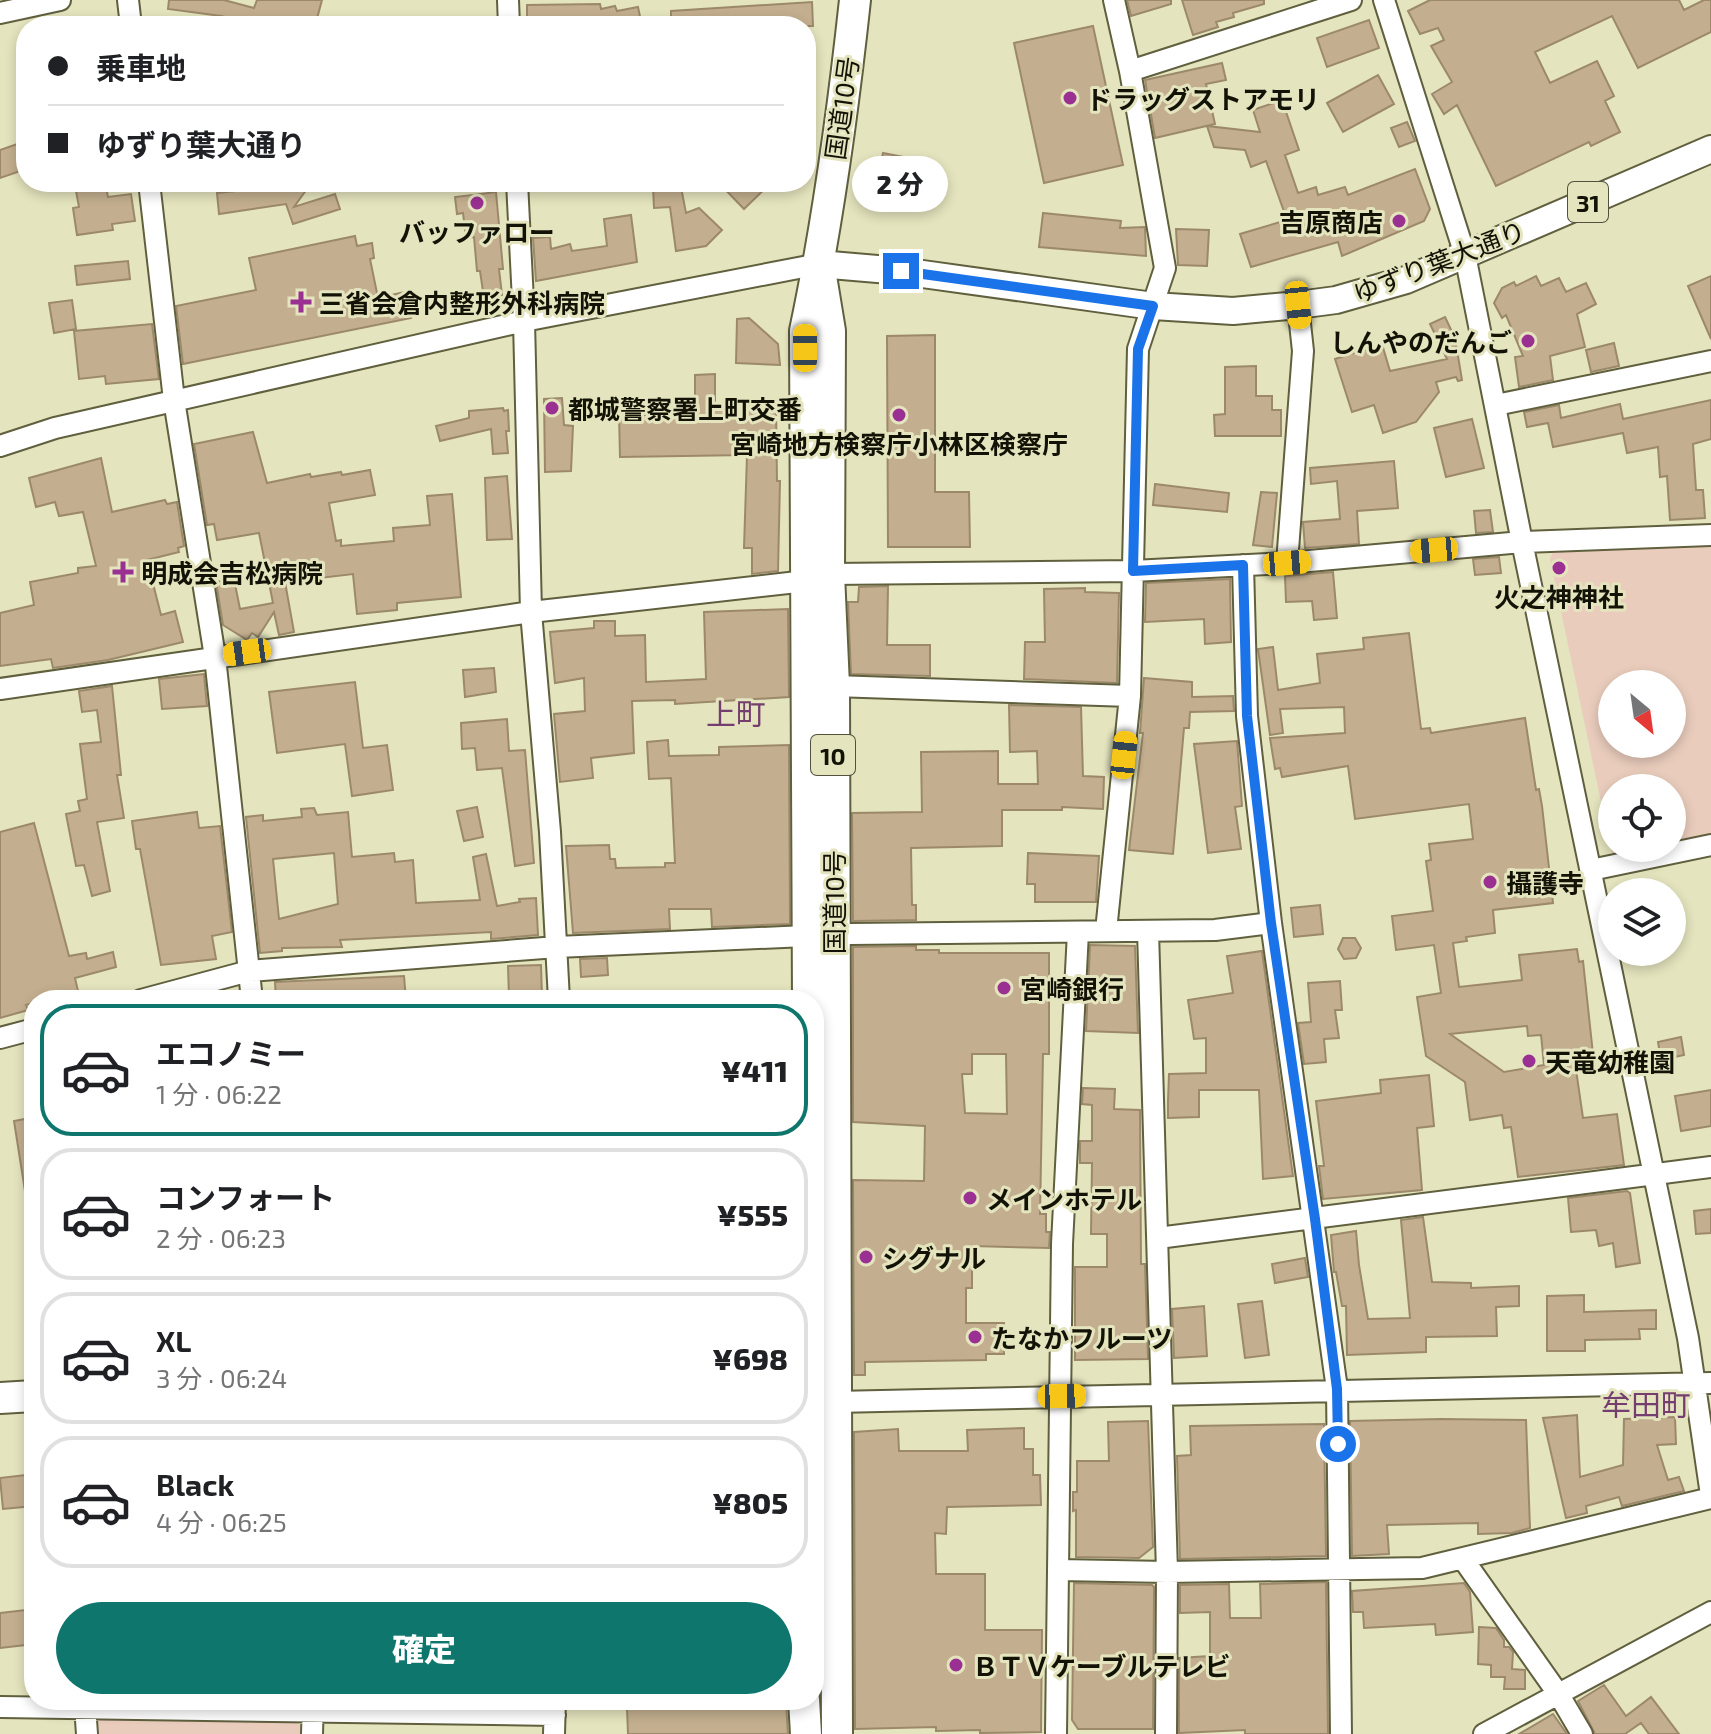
<!DOCTYPE html>
<html lang="ja">
<head>
<meta charset="utf-8">
<style>
  :root { --surface:#fff; --page:#f2f2f2; --text:#202124; --muted:#757577; --line:#e0e0e0; --accent:#0f766e }
  body { margin:0; font-family:"Exo 2","Noto Sans JP",sans-serif; background:var(--page); color:var(--text); height:100vh; display:flex; flex-direction:column; font-size:30px; white-space:nowrap }
  * { box-sizing:border-box; margin:0 }
  p { font-size:26px; color:var(--muted) }
  .icon { flex:none; width:44px; height:44px; fill:none; stroke:currentColor; stroke-width:2; stroke-linecap:round; stroke-linejoin:round }
  .map { position:relative; flex:1; overflow:hidden }
  .panel { position:absolute; left:24px; top:990px; width:800px; height:720px; display:flex; flex-direction:column; background:var(--surface); border-radius:32px; box-shadow:0 4px 12px #0003 }
  .panel>* { flex:none }
  .guide { position:absolute; left:16px; top:16px; width:800px; height:176px; border-radius:32px; box-shadow:0 4px 12px #0003; display:grid; align-content:center; height:176px; padding:0 32px; background:var(--surface) }
  .needle { width:52px; rotate:151deg }
  .tools { position:absolute; left:1598px; top:670px; display:grid; gap:16px }
  .tools a { display:grid; place-items:center; width:88px; height:88px; border-radius:50%; background:var(--surface); box-shadow:0 4px 12px #0003; font-size:40px }
  .end { position:absolute; width:36px; height:36px; margin:-18px; border:10px solid #1a73e8; background:#fff; box-shadow:0 0 0 4px #fff }
  .from { border-radius:50% }
  .bubble { position:absolute; height:56px; border-radius:28px; background:var(--surface); box-shadow:0 4px 12px #0003; font-size:26px; font-weight:800; line-height:56px; text-align:center }
  .car { position:absolute; width:24px; height:48px; margin:-24px -12px; border-radius:10px; box-shadow:0 0 6px 2px #0007; background:linear-gradient(#f5c518 24%,#345 0 40%,#f5c518 0 76%,#345 0 86%,#f5c518 0) }
  .guide b { display:flex; align-items:center; gap:28px; height:76px; font-size:30px }
  .guide b+b { border-top:2px solid var(--line) }
  .guide i { width:20px; height:20px; background:var(--text) }
  ul { padding:14px 0 0; list-style:none }
  li { display:flex; align-items:center; gap:24px; height:132px; margin:0 16px 12px; padding:0 16px; border:4px solid var(--line); border-radius:32px }
  li div { flex:1 }
  li b { display:block; font-size:30px }
  li em { font-style:normal; font-weight:800 }
  li.current { border-color:var(--accent) }
  li>.icon { width:72px; height:72px; stroke-width:1.5 }
  .action { display:flex; gap:16px; margin-top:auto; padding:16px 32px }
  .action a { flex:1; height:92px; border-radius:48px; background:var(--accent); color:#fff; font-size:32px; font-weight:800; line-height:92px; text-align:center }
  .map>svg:first-child { display:block }
</style>
</head>
<body>
<div class="map">
<svg width="1711" height="1734" viewBox="0 0 1711 1734">
  <rect width="100%" height="100%" fill="#e4e4be"/>
  <path fill="#e9ccbc" fill-rule="evenodd" d="M1711 543V837L1672 845V788H1612V848H1657L1617 856 1612 854 1550 559 1553 552ZM1612 684H1672V744H1612Z
    M96 1718 291 1719 303 1727 302 1734H92Z"/>
  <path fill="#c3af8f" stroke="#9c896b" stroke-width="2" fill-rule="evenodd" d="M169 0H224L254 8 257 0H322L315 26H264L221 16 168 9Z
    M1127 0H1171V4L1131 16Z
    M1182 0H1264V4L1233 13 1234 17 1216 22 1218 27 1193 35Z
    M1430 0H1679L1684 10 1704 0H1711V32L1638 68 1612 16 1535 52 1550 83 1597 61 1614 96 1605 101 1620 132 1591 146 1589 142 1496 186 1457 105 1444 114 1432 94 1452 82 1431 46 1444 40 1438 28 1420 34 1408 11Z
    M812 2 813 26H758V21L671 23V11Z
    M600 4 601 9 615 6 617 11 638 7 642 26 527 24V5Z
    M1369 20 1379 48 1327 67 1317 38Z
    M1093 26 1123 165 1044 183 1014 43Z
    M1222 63 1226 80 1206 84 1215 124 1155 138 1145 80Z
    M1378 75 1394 104 1343 132 1327 103Z
    M1282 100 1299 150 1285 155 1298 193 1316 187 1318 195 1345 187 1348 195 1415 169 1430 209 1424 221 1342 256 1338 242 1251 267 1240 234 1287 220 1266 161 1251 167 1245 150 1214 147 1207 126 1260 132 1253 110Z
    M1407 122 1415 141 1399 147 1391 128Z
    M26 141V169L0 178V150Z
    M883 153 909 158 900 202 874 197Z
    M234 182H312L294 207 335 194 340 209 293 224 286 204 219 214 217 193 235 191Z
    M666 182H680L686 213 699 208 722 230 706 246 676 251 670 207 654 208 653 187Z
    M718 182H772L744 209Z
    M106 187 108 197 131 194 135 221 112 224 113 230 77 235 73 208 79 207 76 191Z
    M496 192 503 269H499L502 295 484 298 480 271H477L474 237 466 238 463 213 457 214 455 197Z
    M1043 213 1121 221 1120 228 1145 227 1146 256 1039 247Z
    M631 215 637 262 536 281 533 238 550 237 551 249 570 244 572 251 607 246 604 219Z
    M1176 229 1209 230 1207 266 1178 265Z
    M355 236 357 246 372 243 374 258 370 259 378 298 405 292 411 318 183 364 176 306 256 290 249 258Z
    M128 261 130 279 77 285 75 266Z
    M1536 276 1541 286 1559 278 1566 292 1586 283 1596 304 1577 314 1585 347 1550 356 1553 380 1519 387 1515 357 1523 356 1506 315 1502 318 1494 303 1502 288 1514 282 1516 286Z
    M1711 276V339L1688 286Z
    M72 300 76 329 54 333 49 303Z
    M1445 317 1455 338 1462 380 1458 381 1456 377 1436 382 1439 392 1416 422 1383 433 1374 405 1352 412 1335 359 1382 344 1390 371 1447 359 1430 324Z
    M749 318 778 344 780 365 736 363 737 319Z
    M152 324 159 379 106 384 105 376 79 379 74 331Z
    M935 335V492H969L970 547H888L887 336Z
    M1614 343 1619 366 1591 372 1586 350Z
    M1256 366V396H1272V410H1281V436H1215L1214 415 1225 414V367Z
    M715 374V407L776 406 777 481H780L778 571 752 574V548H744L747 455 620 457 619 415H645V408L695 407V375Z
    M562 398 564 425 573 426 571 471 545 472 544 399Z
    M1711 400V439L1693 444 1696 490H1703L1705 518 1670 520 1667 476 1660 477 1658 447 1627 453 1623 433 1553 447 1548 423 1527 427 1524 412 1559 405 1561 418 1620 404 1623 419Z
    M503 408 504 411 508 410 509 431H506L508 453 493 454 491 429 440 441 436 426 469 418V411Z
    M1472 419 1484 468 1446 477 1434 428Z
    M253 432 267 483 310 474 311 477 341 472 342 475 370 470 375 495 329 503 336 541 341 540V546L394 541 393 528 430 525 427 496 452 494 461 597 397 603V610L357 614 353 574 285 582 294 632 279 635 274 612 258 637 252 633 247 640 223 625 216 582 234 579 240 609 273 603 259 533 217 540 214 524 207 525 194 444Z
    M101 458 112 512 165 500 167 504 177 502 184 546 178 548 179 552 147 560 161 615 175 611 183 642 108 660 53 668 51 659 0 666V613L34 605 30 582 78 573V568L96 566 83 512 59 516 55 502 36 507 29 478Z
    M1394 461 1398 508 1357 511 1359 544 1305 548 1303 522 1340 519 1337 481 1311 484 1310 468Z
    M507 476 512 539 487 540 485 478Z
    M1155 484 1229 493 1227 512 1153 505Z
    M1261 492 1277 493 1272 547 1253 545Z
    M1490 510 1493 532 1476 533 1474 511Z
    M1499 557 1501 573 1475 575 1473 559Z
    M1333 572 1337 618 1314 620 1312 601 1286 602 1285 576Z
    M1230 579 1231 642 1205 644 1204 619 1145 622 1146 583Z
    M888 586 887 645H930V676L851 674 848 602H858L859 587Z
    M1085 588V592L1119 593 1117 683 1024 679 1025 642H1045L1044 589Z
    M788 609 789 697 675 704V700L632 701 634 753 591 758 593 778 560 782 554 714 585 711 584 678 555 683 550 632 594 628V621H615V636L645 635 646 682 706 679 704 612Z
    M1409 633 1421 729 1430 728 1431 733 1525 718 1536 790 1539 789 1542 806 1553 903 1493 910 1495 933 1466 937 1467 941 1453 943 1459 987 1522 980 1519 955 1577 949 1579 962 1583 961 1593 1054 1574 1056 1583 1118 1617 1114 1624 1165 1518 1177 1511 1127 1504 1128 1502 1115 1470 1120 1465 1082 1426 1056 1417 997 1441 993 1434 945 1396 950 1392 916 1433 911 1426 861 1431 860 1429 844 1473 839 1469 804 1355 819 1348 766 1282 777 1280 768 1275 769 1270 738 1345 733 1344 707 1280 709 1283 733 1270 735 1258 649 1273 647 1278 690 1320 683 1317 654 1364 649 1363 638ZM1527 1026 1528 1036 1541 1035 1544 1065 1504 1072 1450 1034Z
    M494 668 496 692 465 697 463 670Z
    M204 674 207 706 162 709 159 679Z
    M1144 678 1192 682V697L1233 696 1234 711 1190 712 1189 728H1184L1173 854 1129 850 1143 733H1140Z
    M355 682 363 748 387 745 393 790 352 796 345 744 277 753 269 692Z
    M112 686 121 775H117L124 818 97 822 110 891 92 896 84 865 76 866 66 814 80 811 78 801 87 799 80 744 101 742 97 710 82 712 79 691Z
    M1009 705 1081 707 1083 776 1104 777 1103 809 1062 807V810H1002V846L911 848 912 905H916V920L853 921 852 813 922 812 921 752 998 751V784H1038L1037 751 1010 752Z
    M507 719 509 751 525 750 534 863 515 866 502 768 477 770 475 748 462 749 461 723Z
    M668 740 669 756 719 755V747L789 745 790 924 712 927 711 909H669L670 929 573 933 566 846 609 845 610 859H615L616 868 665 867V863H675L671 778 649 779 647 742Z
    M1237 741 1242 806 1235 807 1241 849 1208 853 1194 744Z
    M477 807 483 837 464 841 457 811Z
    M314 808 317 815 348 812 352 857 394 853 395 862 413 860 416 903 480 900 473 857 486 854 497 906 520 902 519 899 536 898 538 935 491 939V932L340 940 342 947 282 948V951L260 953 246 817 263 815V821L302 817 301 809ZM334 853 338 904 279 919 273 859Z
    M197 812 199 828 220 826 232 932 212 936 216 959 161 965 140 849H136L132 821Z
    M34 823 69 956 86 953 87 959 113 952 116 967 75 978 78 991 44 1000H34V1003L26 1005 28 1010 0 1018V832Z
    M1028 853 1099 856 1096 902H1035V884H1027Z
    M1320 905 1323 934 1294 937 1291 908Z
    M1343 938H1355L1361 948 1356 958 1344 959 1338 949Z
    M1090 945 1135 946 1138 1033 1086 1031Z
    M916 946V950H939V953H1049V1054H1043L1040 1214H1046V1232H1050L1049 1248 972 1246V1288H966V1323H1004V1354H986V1360L865 1362V1375H854L853 1180 924 1181 925 1126 853 1122V947ZM972 1054H1006L1007 1114 965 1113 962 1074H972Z
    M1262 951 1293 1176 1263 1179 1259 1090H1199V1117L1168 1118V1101L1169 1074 1206 1073V1038L1194 1039 1188 1000 1233 993 1227 956Z
    M607 958 608 975 581 977 580 959Z
    M541 965 542 997 509 998 508 966Z
    M404 976 406 1000H276L275 982Z
    M1340 981 1342 1010H1335L1339 1038 1324 1039 1326 1062 1304 1064 1298 1023 1311 1022 1308 983Z
    M1681 1037 1684 1055 1661 1060 1658 1042Z
    M1429 1075 1434 1126 1417 1128 1422 1190 1323 1199 1319 1166H1324L1316 1101 1381 1093 1380 1080Z
    M1083 1088 1115 1089 1114 1109 1140 1110 1141 1264H1145L1148 1359 1075 1360V1267H1107V1234H1091L1092 1163H1080V1141H1092V1105L1082 1104Z
    M1711 1090V1126L1681 1131 1675 1096Z
    M30 1118 31 1124 34 1123V1191H25L14 1121Z
    M1627 1191 1630 1193 1640 1263 1616 1267 1613 1243 1599 1246 1596 1230 1571 1232 1568 1198Z
    M1711 1209V1233L1696 1234 1694 1211Z
    M1423 1217 1432 1282 1471 1283V1288L1519 1286V1306L1496 1307 1497 1336 1426 1337V1352L1347 1355 1346 1306H1342L1336 1272H1334L1331 1235 1356 1231 1359 1265 1368 1319 1410 1318 1401 1220Z
    M1305 1258 1308 1277 1275 1283 1272 1264Z
    M1584 1295V1312L1656 1310V1329H1639L1640 1339 1585 1340V1351H1547V1296Z
    M1262 1301 1269 1355 1245 1358 1238 1304Z
    M1204 1306 1207 1356 1174 1358 1172 1309Z
    M1577 1415 1580 1477 1623 1465 1624 1419 1675 1417 1676 1444 1657 1445 1668 1480 1679 1477 1684 1491 1622 1506 1619 1497 1586 1506 1587 1513 1566 1518 1543 1418Z
    M1441 1419 1526 1420 1530 1528 1512 1533 1478 1534V1523L1387 1525 1389 1554 1352 1556 1350 1421Z
    M1148 1421 1153 1547 1139 1558 1076 1557V1510L1073 1511V1492H1077V1461H1109L1108 1422Z
    M1324 1424 1326 1556 1180 1559 1177 1456 1191 1455 1190 1426Z
    M1024 1428V1449H1033V1475H1040L1041 1505 947 1507 946 1534 935 1533 936 1574H985V1630H1042L1041 1732 980 1733V1730L936 1731V1727L855 1729 854 1432 898 1429 899 1451H968L967 1430Z
    M34 1474V1506L3 1509 0 1478Z
    M1326 1582 1328 1734H1245V1730L1179 1733V1658L1210 1656V1612L1180 1613V1585L1229 1584 1230 1618H1261L1260 1584Z
    M1074 1583 1152 1585 1154 1587 1153 1729H1078L1072 1720Z
    M1464 1583 1470 1592 1473 1632 1436 1635 1435 1624 1364 1628 1363 1612H1353L1352 1591Z
    M34 1609V1644L0 1648V1613Z
    M1479 1627 1496 1628 1504 1640V1647H1509L1513 1652 1512 1669 1525 1670V1689H1504L1505 1677H1491V1665L1478 1664Z
    M1604 1685 1626 1716 1651 1697 1679 1734H1649L1641 1723 1625 1734H1595L1578 1701Z
    M786 1703 788 1734H628L627 1708Z
    M1553 1714 1567 1734H1519Z"/>
  <g fill="none" stroke-linecap="round" stroke-linejoin="round">
    <g stroke="#605f3e" stroke-width="24">
      <path id="minor" d="M128 0 131 26
        M508 0 509 26
        M1384 0 1465 255 1522 542 1688 1338 1711 1495
        M0 13 60 0
        M1130 71 1351 0
        M149 182 174 400 215 657 252 1000
        M517 182 524 321 531 612 550 832 559 1000
        M1496 405 1711 361
        M0 446 55 428 524 321 819 264
        M1287 563 1303 351 1298 305
        M1243 565 1247 716 1271 923 1337 1389 1341 1734
        M834 686 1130 696
        M0 689 531 612 806 581 829 574 1133 571 1287 563 1522 542 1711 535
        M1591 870 1711 845
        M1106 931 1130 696 1138 349 1165 268 1130 71 1114 0
        M1148 931 1167 1572 1166 1734
        M141 1000 249 971 557 947 850 934 1215 930 1271 923
        M0 1038 34 1029
        M1158 1238 1711 1167
        M835 1402 1711 1383
        M1463 1559 1559 1695 1582 1734
        M1059 1570 1167 1572 1422 1568 1711 1498
        M85 1706 87 1734
        M0 1707 555 1715
        M312 1734 313 1700
        M554 1734 555 1700
        M1056 1734 1062 1244 1078 932
        M1484 1734 1711 1612"/>
    </g>
    <g stroke="#605f3e" stroke-width="30">
      <path id="major" d="M819 264 901 271 1153 306 1233 311 1298 305 1336 300 1406 280 1711 149"/>
    </g>
    <g stroke="#605f3e" stroke-width="34">
      <path id="highway" d="M819 264 830 331 829 574 834 686 837 1734
        M808 1000 805 331C828 222 843 111 855 0
        M0 1398 34 1396
        M804 1700 806 1734"/>
    </g>
    <use href="#minor" stroke="#fff" stroke-width="20"/>
    <use href="#major" stroke="#fff" stroke-width="26"/>
    <use href="#highway" stroke="#fff" stroke-width="30"/>
  </g>
  <g fill="none" stroke-linecap="round" stroke-linejoin="round">
    <path stroke="#1a73e8" stroke-width="10" d="M901 271 1153 306 1138 349 1133 571 1243 565 1247 716 1271 923 1315 1219 1337 1389 1338 1444"/>
  </g>
  <g fill="#9a3092" stroke="#e4e4be" stroke-width="3">
    <circle cx="1070" cy="98" r="8"/>
    <circle cx="477" cy="203" r="8"/>
    <circle cx="1399" cy="221" r="8"/>
    <path d="M297 290h8v8h8v8h-8v8h-8v-8h-8v-8h8z"/>
    <circle cx="1528" cy="341" r="8"/>
    <circle cx="552" cy="408" r="8"/>
    <circle cx="899" cy="415" r="8"/>
    <circle cx="1559" cy="568" r="8"/>
    <path d="M119 560h8v8h8v8h-8v8h-8v-8h-8v-8h8z"/>
    <circle cx="1490" cy="882" r="8"/>
    <circle cx="1004" cy="988" r="8"/>
    <circle cx="1529" cy="1061" r="8"/>
    <circle cx="970" cy="1198" r="8"/>
    <circle cx="866" cy="1257" r="8"/>
    <circle cx="975" cy="1337" r="8"/>
    <circle cx="956" cy="1665" r="8"/>
  </g>
  <g text-anchor="middle" dominant-baseline="central" stroke-width="6" stroke-linejoin="round" paint-order="stroke">
    <g fill="#e4e4be" stroke="#52513d" stroke-width="2">
      <rect x="1568" y="182" width="40" height="40" rx="6"/>
      <rect x="811" y="735" width="44" height="40" rx="6"/>
    </g>
    <g font-size="24" font-weight="bold" fill="#131206">
      <text x="1588" y="202">31</text>
      <text x="833" y="755">10</text>
    </g>
    <g font-size="26" font-weight="bold" fill="#131206" stroke="#e4e4be" text-anchor="start">
      <text x="1086" y="98">ドラッグストアモリ</text>
      <text x="1383" y="221" text-anchor="end">吉原商店</text>
      <text x="477" y="231" text-anchor="middle">バッファロー</text>
      <text x="319" y="302">三省会倉内整形外科病院</text>
      <text x="1512" y="341" text-anchor="end">しんやのだんご</text>
      <text x="568" y="408">都城警察署上町交番</text>
      <text x="899" y="443" text-anchor="middle">宮崎地方検察庁小林区検察庁</text>
      <text x="141" y="572">明成会吉松病院</text>
      <text x="1559" y="596" text-anchor="middle">火之神神社</text>
      <text x="1506" y="882">攝護寺</text>
      <text x="1020" y="988">宮崎銀行</text>
      <text x="1545" y="1061">天竜幼稚園</text>
      <text x="986" y="1198">メインホテル</text>
      <text x="882" y="1257">シグナル</text>
      <text x="991" y="1337">たなかフルーツ</text>
      <text x="972" y="1665">ＢＴＶケーブルテレビ</text>
    </g>
    <g font-size="26" fill="#131206" stroke="#e4e4be">
      <text transform="translate(841 108) rotate(-82)">国道10号</text>
      <text transform="translate(1439 261) rotate(-21)">ゆずり葉大通り</text>
      <text transform="translate(833 902) rotate(-90)">国道10号</text>
    </g>
    <g font-size="30" fill="#743e6e" stroke="#e4e4be">
      <text x="736" y="713">上町</text>
      <text x="1646" y="1404">牟田町</text>
    </g>
  </g>
</svg>
<div class="tools">
<a><svg class="needle" viewBox="-14 -14 28 28"><path d="M0-13l5 13h-10z" fill="#e53935"/><path d="M0 13l5-13h-10z" fill="#757577"/></svg></a>
<a><svg class="icon" aria-label="locate" viewBox="0 0 24 24"><circle cx="12" cy="12" r="6"/><path d="M12 2v4M12 18v4M2 12h4M18 12h4"/></svg></a>
<a><svg class="icon" aria-label="layers" viewBox="0 0 24 24"><path d="M12 4l9 5-9 5-9-5zM3 14l9 5 9-5"/></svg></a>
</div>
<i class="end from" style="left:1338px;top:1444px"></i>
<i class="end" style="left:901px;top:271px"></i>
<div class="bubble" style="left:852px;top:156px;width:96px">2 分</div>
<i class="car" style="left:1298px;top:305px;rotate:174deg"></i>
<i class="car" style="left:805px;top:348px;rotate:0deg"></i>
<i class="car" style="left:1434px;top:550px;rotate:265deg"></i>
<i class="car" style="left:1287px;top:563px;rotate:85deg"></i>
<i class="car" style="left:247px;top:652px;rotate:262deg"></i>
<i class="car" style="left:1124px;top:755px;rotate:6deg"></i>
<i class="car" style="left:1062px;top:1396px;rotate:89deg"></i>
<div class="guide">
<b><i class="from"></i>乗車地</b>
<b><i></i>ゆずり葉大通り</b>
</div>
<section class="panel">
<ul>
<li class="current"><svg class="icon" aria-label="car" viewBox="0 0 24 24"><path d="M5 17H2v-5l4-1 3-4h7l3 4 3 1v5h-3M9 17h6M6 11h13"/><circle cx="7" cy="17" r="2"/><circle cx="17" cy="17" r="2"/></svg><div><b>エコノミー</b><p>1 分 · 06:22</p></div><em>¥411</em></li>
<li><svg class="icon" aria-label="car" viewBox="0 0 24 24"><path d="M5 17H2v-5l4-1 3-4h7l3 4 3 1v5h-3M9 17h6M6 11h13"/><circle cx="7" cy="17" r="2"/><circle cx="17" cy="17" r="2"/></svg><div><b>コンフォート</b><p>2 分 · 06:23</p></div><em>¥555</em></li>
<li><svg class="icon" aria-label="car" viewBox="0 0 24 24"><path d="M5 17H2v-5l4-1 3-4h7l3 4 3 1v5h-3M9 17h6M6 11h13"/><circle cx="7" cy="17" r="2"/><circle cx="17" cy="17" r="2"/></svg><div><b>XL</b><p>3 分 · 06:24</p></div><em>¥698</em></li>
<li><svg class="icon" aria-label="car" viewBox="0 0 24 24"><path d="M5 17H2v-5l4-1 3-4h7l3 4 3 1v5h-3M9 17h6M6 11h13"/><circle cx="7" cy="17" r="2"/><circle cx="17" cy="17" r="2"/></svg><div><b>Black</b><p>4 分 · 06:25</p></div><em>¥805</em></li>
</ul>
<div class="action"><a>確定</a></div>
</section>
</div>
</body>
</html>
